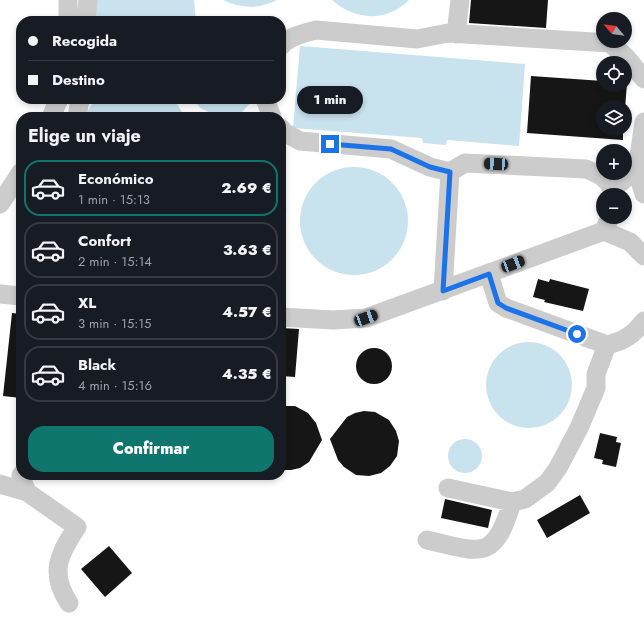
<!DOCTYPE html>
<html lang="es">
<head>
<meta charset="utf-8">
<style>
  :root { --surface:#171b24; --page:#20242c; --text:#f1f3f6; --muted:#9ea1a6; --line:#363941; --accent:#0f766e }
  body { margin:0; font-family:Jost,sans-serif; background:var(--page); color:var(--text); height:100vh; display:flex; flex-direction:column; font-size:15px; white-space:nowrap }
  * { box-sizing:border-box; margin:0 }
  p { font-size:13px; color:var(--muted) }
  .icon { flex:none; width:22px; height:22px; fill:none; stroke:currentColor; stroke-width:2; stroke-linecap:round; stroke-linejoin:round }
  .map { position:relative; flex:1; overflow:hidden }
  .details { position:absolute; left:16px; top:112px; width:270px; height:368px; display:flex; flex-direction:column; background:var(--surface); border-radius:16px; box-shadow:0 2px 6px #0003 }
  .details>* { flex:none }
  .hud { position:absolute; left:16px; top:16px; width:270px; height:88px; border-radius:16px; box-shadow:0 2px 6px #0003; display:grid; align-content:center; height:88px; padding:0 12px; background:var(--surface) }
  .needle { width:26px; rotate:298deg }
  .tools { position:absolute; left:596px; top:12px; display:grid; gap:8px }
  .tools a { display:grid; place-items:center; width:36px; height:36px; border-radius:50%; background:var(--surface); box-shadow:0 2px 6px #0003; font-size:20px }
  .end { position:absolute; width:18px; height:18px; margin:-9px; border:5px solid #1a73e8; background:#fff; box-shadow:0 0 0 2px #fff }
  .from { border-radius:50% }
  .bubble { position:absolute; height:28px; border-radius:14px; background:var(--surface); box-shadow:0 2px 6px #0003; font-size:13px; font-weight:800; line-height:28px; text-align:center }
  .car { position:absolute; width:12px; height:24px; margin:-12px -6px; border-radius:5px; box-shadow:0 0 3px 1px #0007; background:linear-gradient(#222 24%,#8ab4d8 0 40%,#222 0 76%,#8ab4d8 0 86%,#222 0) }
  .hud b { display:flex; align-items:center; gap:14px; height:38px; font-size:15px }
  .hud b+b { border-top:1px solid var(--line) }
  .hud i { width:10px; height:10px; background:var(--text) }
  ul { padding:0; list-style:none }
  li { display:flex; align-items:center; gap:12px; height:56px; margin:0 8px 6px; padding:0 4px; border:2px solid var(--line); border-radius:16px }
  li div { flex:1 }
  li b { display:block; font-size:15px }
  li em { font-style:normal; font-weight:800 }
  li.active { border-color:var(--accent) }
  li>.icon { width:36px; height:36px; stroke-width:1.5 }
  h2 { padding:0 12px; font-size:18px; line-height:48px }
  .cta { display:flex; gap:8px; margin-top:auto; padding:8px 12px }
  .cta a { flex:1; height:46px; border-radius:16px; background:var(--accent); color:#fff; font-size:16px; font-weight:800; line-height:46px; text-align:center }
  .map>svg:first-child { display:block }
</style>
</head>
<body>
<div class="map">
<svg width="644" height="620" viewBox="0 0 644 620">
  <rect width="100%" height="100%" fill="#fff"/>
  <path fill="#c8e2ee" d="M91 0H194L196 21H88Z
    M223 0H277C260 9 241 9 223 0Z
    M332 0H409C387 22 355 21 332 0Z
    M300 46 525 64 519 146 447 140 446 145 423 143 422 138 293 128Z
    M95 99H174L185 117H84Z
    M194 99H254L242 112 219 117 200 108Z
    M300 221a54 54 0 1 1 108 0a54 54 0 1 1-108 0Z
    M281 185C288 201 288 217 281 233Z
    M486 385a43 43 0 1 1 86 0a43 43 0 1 1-86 0Z
    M448 456a17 17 0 1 1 34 0a17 17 0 1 1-34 0Z"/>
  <path fill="#161616" d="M471 0H548L546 28 469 23Z
    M531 76 603 81V85H625V83H627L625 109V107H603V129H623V140L527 133Z
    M538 279 549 282 550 279 589 289 583 311 544 302 545 300 533 297Z
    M12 313 21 314V398L3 396Z
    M281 328 299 329 295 377 281 376Z
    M356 366a18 18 0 1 1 36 0a18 18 0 1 1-36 0Z
    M281 406H295L308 413 316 423 322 440 309 462 300 468 291 470H281Z
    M364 411 375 412 389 420 396 431 399 441 397 456 390 466 381 473 369 476 356 475 344 467 338 460 330 439 347 417 355 413Z
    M600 433 617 437 616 442 621 443 616 467 602 464 603 460 594 458Z
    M580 495 590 513 547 538 537 520Z
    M445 499 492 510 488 528 441 518Z
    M109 546 132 573 105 597 81 569Z"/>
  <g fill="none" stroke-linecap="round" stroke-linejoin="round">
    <path stroke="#ccc" stroke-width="19" d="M68 21V0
      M86 21 88 0
      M456 34 460 0
      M281 46C289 36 305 33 316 30L417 39 448 33 610 43 626 57 644 79
      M265 99 272 117
      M51 117 59 99
      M77 117 80 99
      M281 128 284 132 300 141 391 149 430 167 450 172 465 163 586 169C599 174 611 180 613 195
      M637 170 644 194
      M612 189 637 170 644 122
      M0 204 21 172
      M604 231 630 242 644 256
      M489 274 498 303 506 308 607 345C624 341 633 335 644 321
      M443 291 450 172
      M0 294 21 296
      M281 317 333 320 366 318 604 231 610 217
      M21 475 22 480 27 492 77 527C59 554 49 573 69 603
      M0 484 27 492
      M448 488 512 502 525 499 547 483 558 468 579 428 596 388V374L607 345
      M427 540C480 552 494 563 512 502"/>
  </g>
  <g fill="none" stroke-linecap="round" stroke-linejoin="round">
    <path stroke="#1a73e8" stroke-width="5" d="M330 144 391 149 430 167 450 172 443 291 489 274 498 303 506 308 577 334"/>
  </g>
</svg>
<div class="tools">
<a><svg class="needle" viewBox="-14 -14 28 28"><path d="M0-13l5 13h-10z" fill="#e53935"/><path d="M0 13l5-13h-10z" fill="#9ea1a6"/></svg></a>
<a><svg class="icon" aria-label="locate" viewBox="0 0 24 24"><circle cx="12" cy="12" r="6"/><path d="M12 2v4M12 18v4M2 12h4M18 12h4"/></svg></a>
<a><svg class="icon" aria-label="layers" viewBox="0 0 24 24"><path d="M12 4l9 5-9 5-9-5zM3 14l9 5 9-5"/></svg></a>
<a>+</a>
<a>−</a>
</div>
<i class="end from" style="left:577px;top:334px"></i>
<i class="end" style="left:330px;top:144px"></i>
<div class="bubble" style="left:297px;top:86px;width:66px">1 min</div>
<i class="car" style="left:496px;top:164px;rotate:273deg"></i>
<i class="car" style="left:513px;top:264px;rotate:69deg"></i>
<i class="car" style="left:366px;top:318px;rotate:70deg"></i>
<div class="hud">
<b><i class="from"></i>Recogida</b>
<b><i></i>Destino</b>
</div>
<section class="details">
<h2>Elige un viaje</h2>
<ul>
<li class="active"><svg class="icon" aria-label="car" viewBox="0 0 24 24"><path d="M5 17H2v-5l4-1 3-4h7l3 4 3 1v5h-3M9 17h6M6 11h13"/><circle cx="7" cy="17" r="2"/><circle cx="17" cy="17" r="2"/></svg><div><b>Económico</b><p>1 min · 15:13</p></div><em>2.69 €</em></li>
<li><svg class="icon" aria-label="car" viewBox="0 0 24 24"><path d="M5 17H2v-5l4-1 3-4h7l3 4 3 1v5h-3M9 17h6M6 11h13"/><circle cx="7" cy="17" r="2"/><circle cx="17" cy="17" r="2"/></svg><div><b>Confort</b><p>2 min · 15:14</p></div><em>3.63 €</em></li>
<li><svg class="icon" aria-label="car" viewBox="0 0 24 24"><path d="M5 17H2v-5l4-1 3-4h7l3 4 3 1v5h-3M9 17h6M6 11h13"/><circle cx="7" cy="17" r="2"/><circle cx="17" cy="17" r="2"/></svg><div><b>XL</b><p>3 min · 15:15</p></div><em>4.57 €</em></li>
<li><svg class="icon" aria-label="car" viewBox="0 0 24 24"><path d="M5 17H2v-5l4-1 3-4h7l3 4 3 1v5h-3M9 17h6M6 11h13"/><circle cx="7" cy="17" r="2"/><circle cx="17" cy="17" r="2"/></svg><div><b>Black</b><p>4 min · 15:16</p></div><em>4.35 €</em></li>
</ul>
<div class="cta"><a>Confirmar</a></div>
</section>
</div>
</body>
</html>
